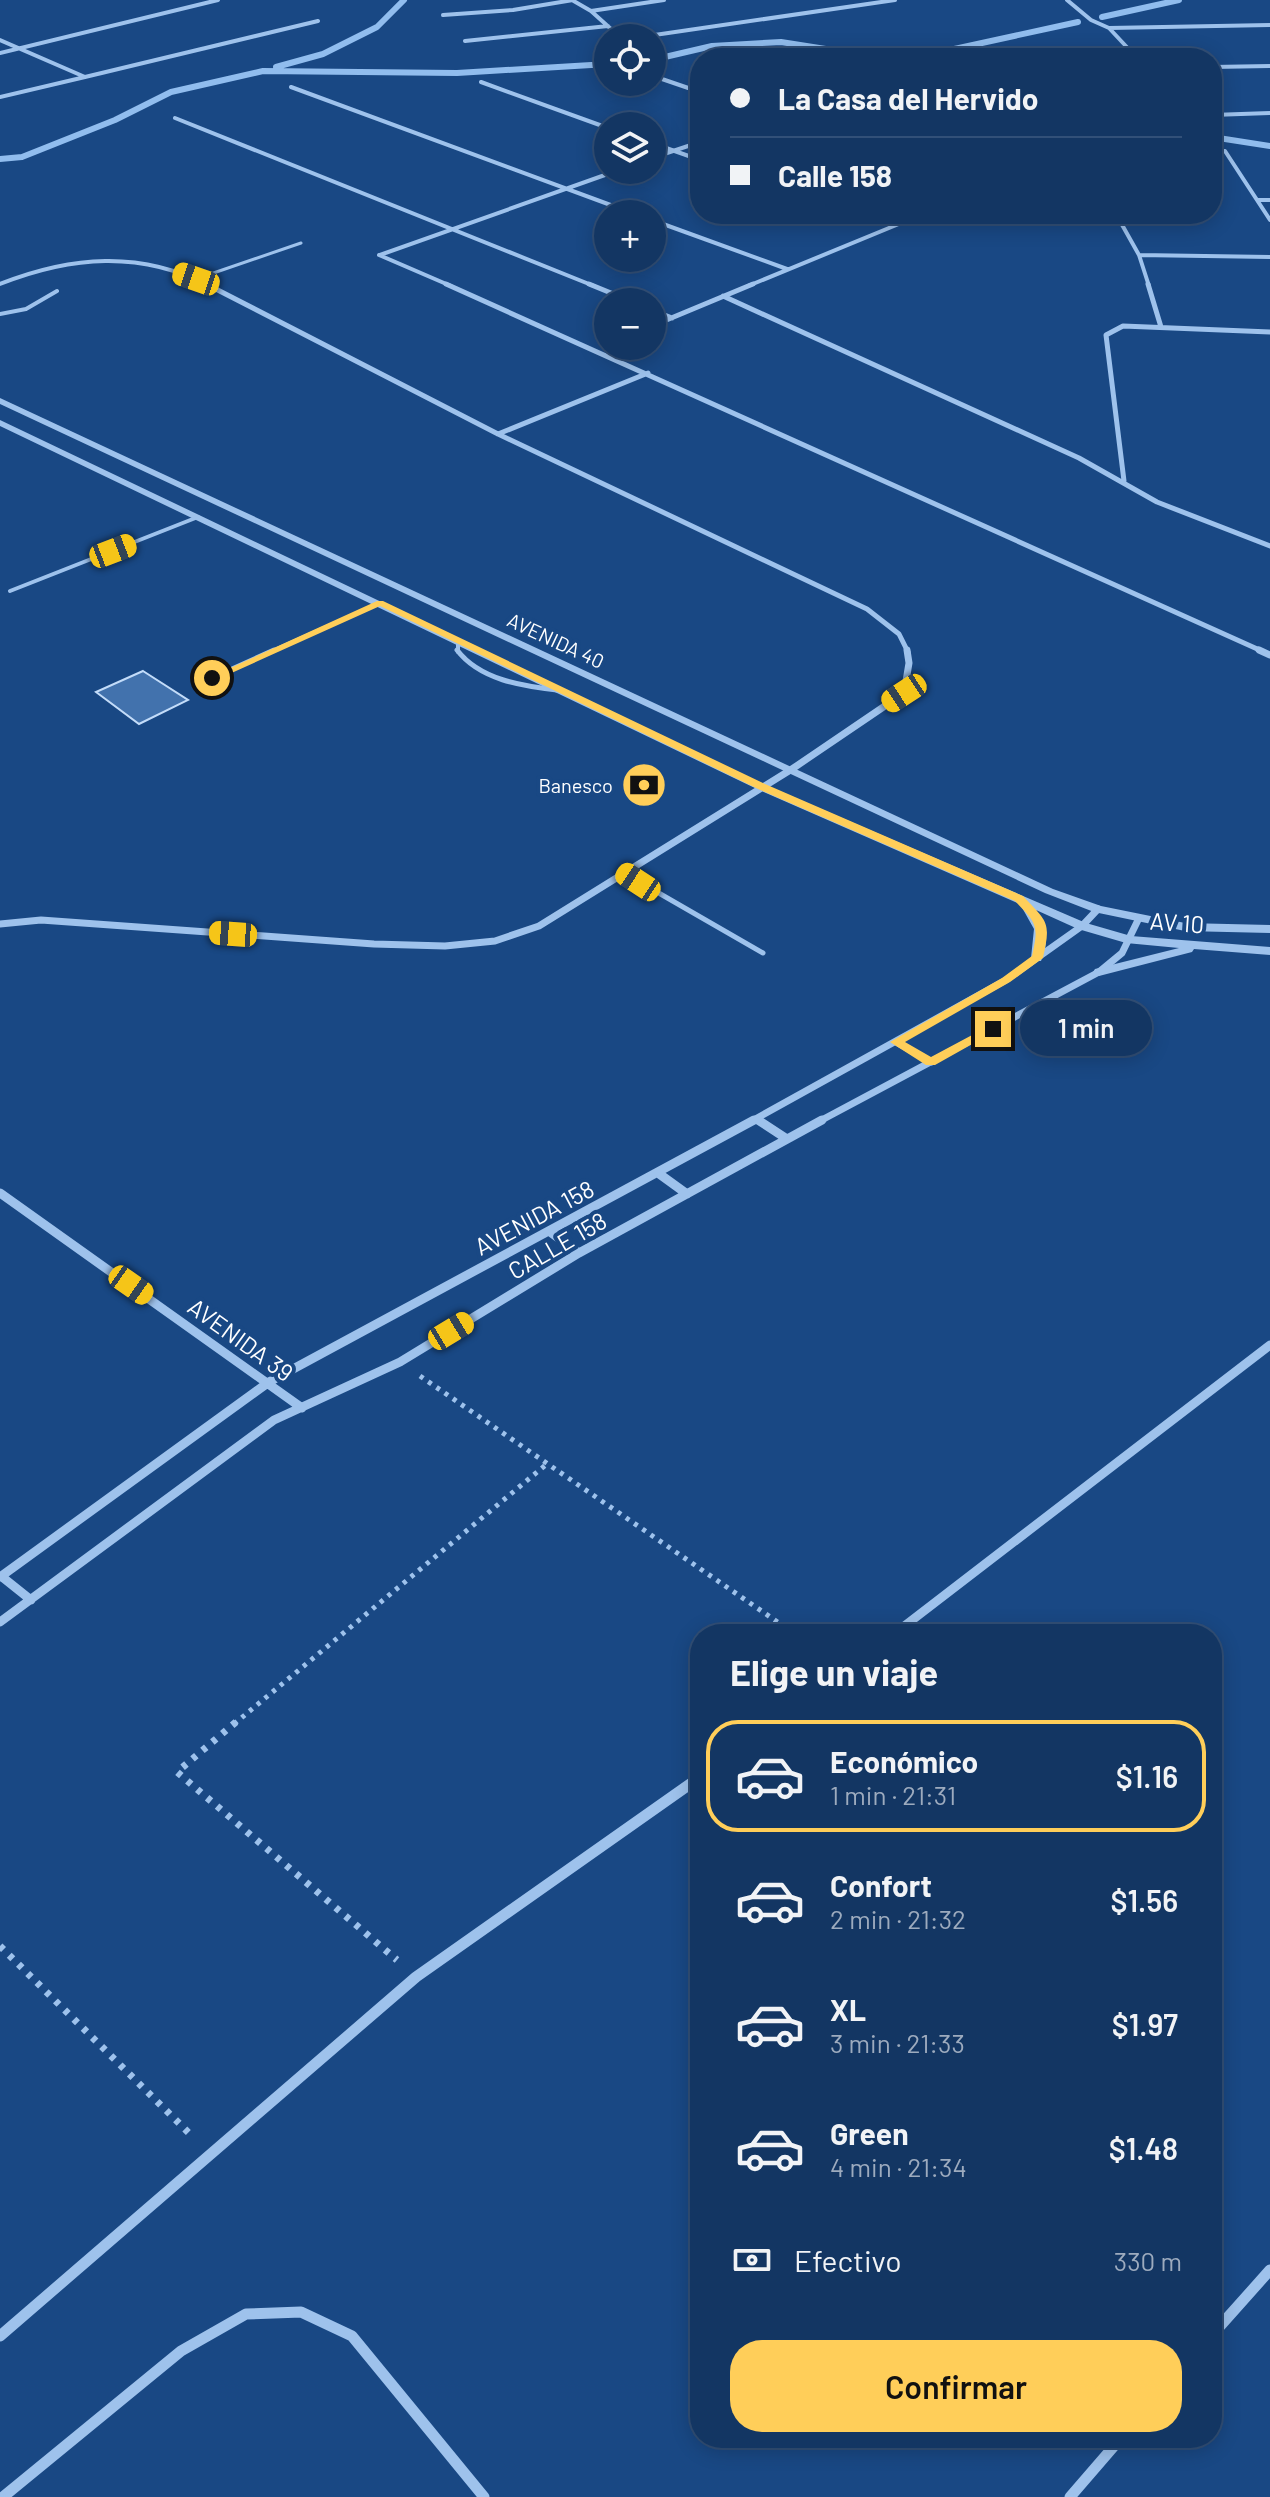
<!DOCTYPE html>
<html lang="es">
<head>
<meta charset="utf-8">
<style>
  :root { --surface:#133663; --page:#20416c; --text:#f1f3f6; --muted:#9dabbe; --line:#325078; --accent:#ffce59 }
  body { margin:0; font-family:Barlow,sans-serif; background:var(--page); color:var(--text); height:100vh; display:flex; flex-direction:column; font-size:30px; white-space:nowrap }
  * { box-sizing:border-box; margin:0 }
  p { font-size:26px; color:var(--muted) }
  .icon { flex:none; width:44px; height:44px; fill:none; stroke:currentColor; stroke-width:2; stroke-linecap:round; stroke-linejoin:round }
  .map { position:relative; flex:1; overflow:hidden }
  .side { position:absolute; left:690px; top:1624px; width:532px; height:824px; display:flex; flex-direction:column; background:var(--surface); border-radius:32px; box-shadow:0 4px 20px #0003,0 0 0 2px var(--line) }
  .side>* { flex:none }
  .guide { position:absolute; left:690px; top:48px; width:532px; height:176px; border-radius:32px; box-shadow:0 4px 20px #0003,0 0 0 2px var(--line); display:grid; align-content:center; height:176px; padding:0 40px; background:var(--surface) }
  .controls { position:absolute; left:594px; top:24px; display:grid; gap:16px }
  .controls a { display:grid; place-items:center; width:72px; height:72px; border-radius:50%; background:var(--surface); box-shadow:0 4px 20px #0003,0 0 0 2px var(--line); font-size:40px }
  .end { position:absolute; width:36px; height:36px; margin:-18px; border:10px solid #ffce59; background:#111; box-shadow:0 0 0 4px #111 }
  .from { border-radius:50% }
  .bubble { position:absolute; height:56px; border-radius:28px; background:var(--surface); box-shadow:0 4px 20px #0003,0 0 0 2px var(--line); font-size:26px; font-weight:600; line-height:56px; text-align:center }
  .car { position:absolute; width:24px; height:48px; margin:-24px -12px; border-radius:10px; box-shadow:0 0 6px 2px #0007; background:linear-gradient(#f5c518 24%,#345 0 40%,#f5c518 0 76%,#345 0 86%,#f5c518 0) }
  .guide b { display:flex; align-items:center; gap:28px; height:76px; font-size:30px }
  .guide b+b { border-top:2px solid var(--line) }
  .guide i { width:20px; height:20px; background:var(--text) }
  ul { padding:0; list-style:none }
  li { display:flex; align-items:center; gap:24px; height:112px; margin:0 16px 12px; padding:0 24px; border:4px solid transparent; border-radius:32px }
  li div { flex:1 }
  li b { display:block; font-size:30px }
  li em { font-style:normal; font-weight:600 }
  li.current { border-color:var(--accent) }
  li>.icon { width:72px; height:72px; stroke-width:1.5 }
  h2 { padding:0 40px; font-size:36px; line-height:96px }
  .pay { display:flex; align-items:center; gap:20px; height:88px; padding:0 40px; font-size:30px }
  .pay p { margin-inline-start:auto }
  .primary-button { display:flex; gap:16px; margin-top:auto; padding:16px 40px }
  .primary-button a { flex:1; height:92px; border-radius:32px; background:var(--accent); color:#111; font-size:32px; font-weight:600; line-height:92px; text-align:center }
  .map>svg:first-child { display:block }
</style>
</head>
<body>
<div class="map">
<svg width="1270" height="2497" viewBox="0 0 1270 2497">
  <rect width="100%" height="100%" fill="#194884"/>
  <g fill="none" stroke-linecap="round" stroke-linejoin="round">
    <path stroke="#91bdee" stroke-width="6" d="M1102 17 1179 0
      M878 56 936 53 1078 22
      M652 60 712 46 781 42 883 58
      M276 67 323 54 377 27 404 0
      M1212 137 1270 146
      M0 159 22 157 115 120 171 92 263 71 457 73 608 64"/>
  </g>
  <path fill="#4272ad" stroke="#c3dcf9" stroke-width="2" d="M143 671 188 700 139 724 96 692Z"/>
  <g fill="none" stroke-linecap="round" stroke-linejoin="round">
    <path stroke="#9ec2ec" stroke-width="5" stroke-dasharray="4 6" stroke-linecap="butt" d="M420 1376 795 1634
      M234 1724 548 1463"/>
    <path stroke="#9ec2ec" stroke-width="7" stroke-dasharray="5 8" stroke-linecap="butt" d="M236 1722 177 1772 397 1960
      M0 1946 193 2137"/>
    <path stroke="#9ec2ec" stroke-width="3" d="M196 279 301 243"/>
    <path stroke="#9ec2ec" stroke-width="4" d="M0 314 26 309 57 291
      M10 591 198 517
      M458 642V652
      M270 652 380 603"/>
    <path stroke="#9ec2ec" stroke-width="5" d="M457 650C480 680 522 686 557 690
      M212 678 274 650
      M624 873 763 953"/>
    <path stroke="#9ec2ec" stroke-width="4" d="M572 0 591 11 621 38
      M1067 0 1091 20 1109 28 1137 58
      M591 11 664 0
      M443 15 513 10 573 0
      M1109 28 1270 25
      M634 38 895 0
      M0 40 85 77 0 97
      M465 41 608 26
      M0 53 218 0
      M1212 67 1270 66
      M85 77 318 21
      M659 78 700 92
      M481 82 608 128
      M291 87 635 214
      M1212 115 1270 113
      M175 118 594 286
      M652 143 700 160
      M1212 151H1225L1270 220
      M652 158 700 142
      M1257 200H1270
      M860 214 894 225
      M1116 214 1139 255 1149 286
      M652 220 787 269
      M379 255 451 286
      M380 255 619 170
      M1139 255 1270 257
      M0 284C71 256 140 250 210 286
      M748 286 923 214"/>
    <path stroke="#9ec2ec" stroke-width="5" d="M206 284 498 434 867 609 899 634 908 652
      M446 284 1264 652
      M589 284 633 302
      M1148 284 1161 327
      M723 296 1079 458 1157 502 1270 546
      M652 310 672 318
      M652 326 753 284
      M498 434 648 373
      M1124 481 1106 335 1123 326 1270 332"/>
    <path stroke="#9ec2ec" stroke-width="7" d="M1259 650 1270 655
      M0 924 41 920 374 944 445 946 495 941 539 926 792 769 904 693 909 663 907 650
      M896 1042 931 1062
      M757 1119 761 1122
      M750 1122 1006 980 1082 926 1098 909
      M818 1122 1099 972 1122 953 1139 918"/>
    <path stroke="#9ec2ec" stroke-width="9" d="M758 1120 787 1139
      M658 1173 687 1194
      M0 1193 302 1408
      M549 1231 579 1253
      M1 1576 31 1600
      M0 1577 269 1382 754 1120
      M0 1622 274 1420 400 1362 579 1253 822 1120
      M894 1634 1270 1345"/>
    <path stroke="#9ec2ec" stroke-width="11" d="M1212 2335 1270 2270
      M0 2336 416 1977 700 1777
      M3 2497 181 2351 246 2314 301 2312 352 2336 484 2497
      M1070 2497 1121 2438"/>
    <path fill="#9ec2ec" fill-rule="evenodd" d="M0 398 1053 889 1101 906 1185 923 1270 925V933L1185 931 1094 912 1045 893 0 404Z
      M0 420 765 785 1086 923 1131 936 1270 947V955L1194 949 1192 952 1099 976 1093 972 1095 969 1179 948 1126 943 1078 929 1036 910C1048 927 1049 942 1041 961H1033L1031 958 1034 929 1020 904 757 789 0 426Z"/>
  </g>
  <path fill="#ffce59" d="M377 601H383L765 784 1023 896C1048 923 1051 921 1043 958L1010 982 905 1042 931 1057 989 1026 999 1029 935 1065H926L890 1042 1002 978 1032 956C1039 925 1037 924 1015 901L758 789 380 606 216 680 208 678Z"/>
  <defs>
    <g id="bank-disc" transform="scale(2.3)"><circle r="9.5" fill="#ffce59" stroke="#194884"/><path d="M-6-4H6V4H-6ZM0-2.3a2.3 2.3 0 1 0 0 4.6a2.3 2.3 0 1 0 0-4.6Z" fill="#111"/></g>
  </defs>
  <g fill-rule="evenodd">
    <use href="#bank-disc" x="644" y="785"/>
  </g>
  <g text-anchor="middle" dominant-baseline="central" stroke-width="8" stroke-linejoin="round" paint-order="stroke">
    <g font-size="20" fill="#fff" stroke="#194884">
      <text transform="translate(556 640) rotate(25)">AVENIDA 40</text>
    </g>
    <g font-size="20" fill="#fff" stroke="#194884" text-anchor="end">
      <text x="613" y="785">Banesco</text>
    </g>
    <g font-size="24" fill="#fff" stroke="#194884">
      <text transform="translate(1177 922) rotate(4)">AV 10</text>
      <text transform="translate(534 1217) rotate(-28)">AVENIDA 158</text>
      <text transform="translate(557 1245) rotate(-30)">CALLE 158</text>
      <text transform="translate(241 1339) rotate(36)">AVENIDA 39</text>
    </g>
  </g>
</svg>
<div class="controls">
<a><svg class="icon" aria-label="locate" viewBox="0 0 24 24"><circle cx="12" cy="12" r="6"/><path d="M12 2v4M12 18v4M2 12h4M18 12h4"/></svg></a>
<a><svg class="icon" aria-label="layers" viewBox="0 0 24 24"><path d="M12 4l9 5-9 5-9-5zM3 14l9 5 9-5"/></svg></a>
<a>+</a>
<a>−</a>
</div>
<i class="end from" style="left:212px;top:678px"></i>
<i class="end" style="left:993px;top:1029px"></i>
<div class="bubble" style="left:1020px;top:1000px;width:132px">1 min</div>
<i class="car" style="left:196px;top:279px;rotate:289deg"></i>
<i class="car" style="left:113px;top:551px;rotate:69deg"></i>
<i class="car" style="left:904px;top:693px;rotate:237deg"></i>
<i class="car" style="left:638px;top:882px;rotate:303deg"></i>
<i class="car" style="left:233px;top:934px;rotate:274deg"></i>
<i class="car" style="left:131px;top:1285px;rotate:125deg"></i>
<i class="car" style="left:451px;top:1331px;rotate:59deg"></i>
<div class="guide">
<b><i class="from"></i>La Casa del Hervido</b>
<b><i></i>Calle 158</b>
</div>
<section class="side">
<h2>Elige un viaje</h2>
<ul>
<li class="current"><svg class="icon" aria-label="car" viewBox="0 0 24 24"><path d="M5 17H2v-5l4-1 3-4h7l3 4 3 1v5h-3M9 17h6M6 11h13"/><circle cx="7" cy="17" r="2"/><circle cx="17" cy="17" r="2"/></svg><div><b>Económico</b><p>1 min · 21:31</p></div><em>$1.16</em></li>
<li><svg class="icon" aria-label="car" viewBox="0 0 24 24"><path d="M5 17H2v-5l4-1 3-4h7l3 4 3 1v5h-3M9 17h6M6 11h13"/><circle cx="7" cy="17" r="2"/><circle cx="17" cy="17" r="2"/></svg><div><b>Confort</b><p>2 min · 21:32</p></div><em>$1.56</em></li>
<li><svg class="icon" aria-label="car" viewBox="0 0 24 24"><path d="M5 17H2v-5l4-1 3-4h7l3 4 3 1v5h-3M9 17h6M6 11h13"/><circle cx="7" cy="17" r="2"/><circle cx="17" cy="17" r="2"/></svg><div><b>XL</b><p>3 min · 21:33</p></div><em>$1.97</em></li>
<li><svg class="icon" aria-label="car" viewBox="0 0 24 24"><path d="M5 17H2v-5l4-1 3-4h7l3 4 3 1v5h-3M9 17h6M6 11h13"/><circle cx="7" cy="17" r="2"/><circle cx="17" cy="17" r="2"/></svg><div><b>Green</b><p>4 min · 21:34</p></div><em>$1.48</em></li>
</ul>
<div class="pay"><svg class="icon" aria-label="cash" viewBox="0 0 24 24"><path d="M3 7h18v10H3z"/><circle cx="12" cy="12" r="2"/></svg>Efectivo<p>330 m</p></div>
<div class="primary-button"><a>Confirmar</a></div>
</section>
</div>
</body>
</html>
